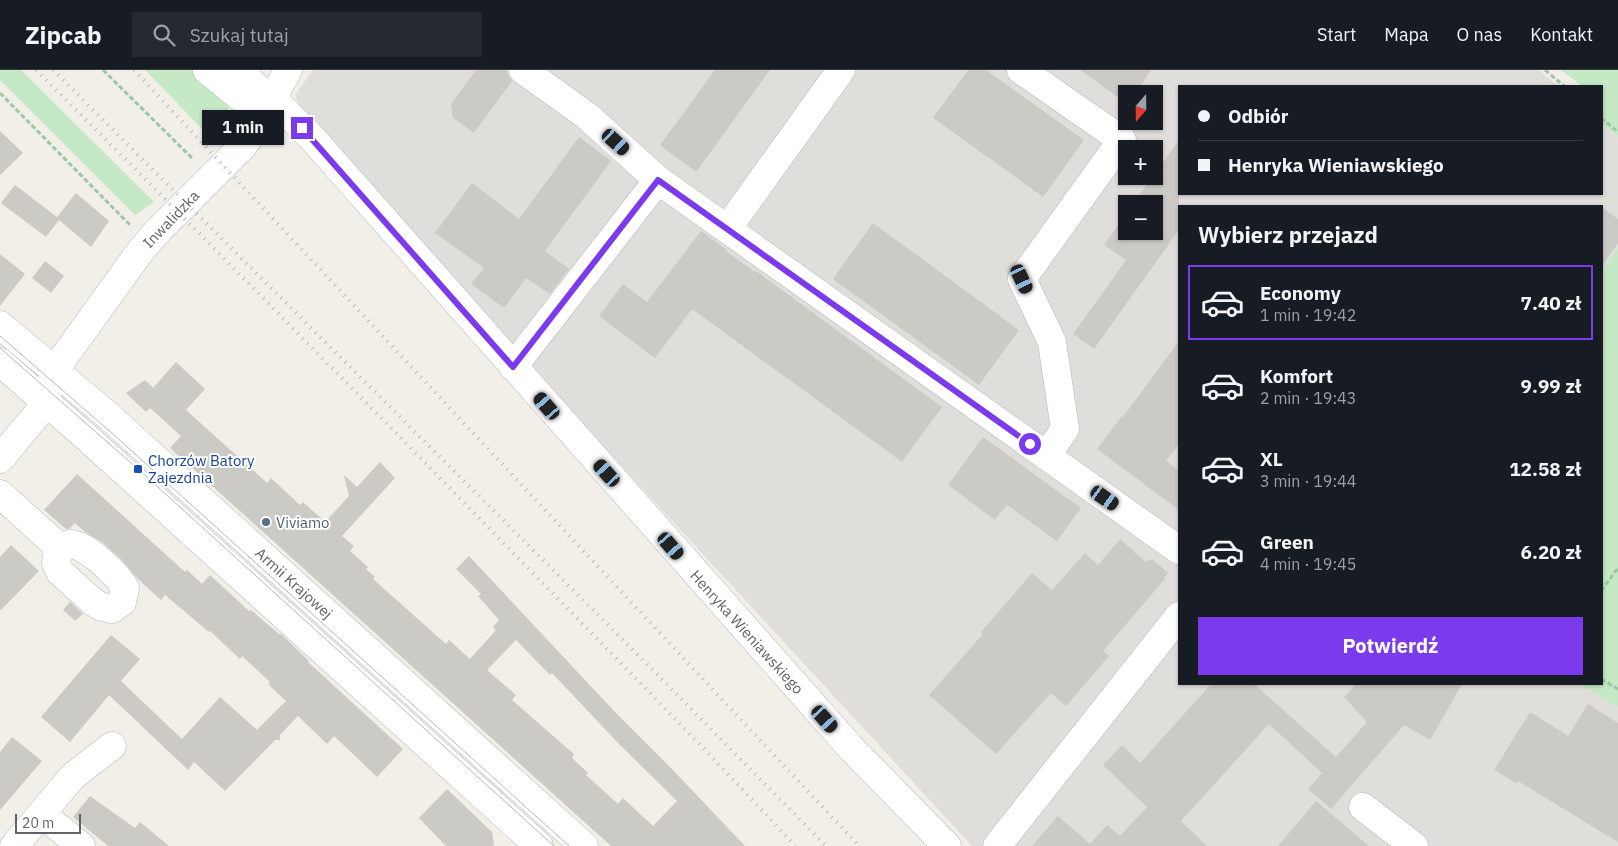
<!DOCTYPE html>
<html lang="pl">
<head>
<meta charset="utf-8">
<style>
  :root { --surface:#171b24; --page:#242831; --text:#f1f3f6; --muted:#9ea1a6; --line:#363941; --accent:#7c3aed }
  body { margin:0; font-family:"IBM Plex Sans",sans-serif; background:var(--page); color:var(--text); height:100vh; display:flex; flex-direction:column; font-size:19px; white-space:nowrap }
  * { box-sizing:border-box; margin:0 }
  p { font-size:16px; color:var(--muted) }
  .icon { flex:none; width:28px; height:28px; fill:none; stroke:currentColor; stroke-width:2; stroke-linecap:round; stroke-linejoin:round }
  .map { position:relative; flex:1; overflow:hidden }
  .drawer { position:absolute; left:1178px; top:135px; width:425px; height:480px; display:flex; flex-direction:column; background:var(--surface); border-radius:0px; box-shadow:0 1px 4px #0004 }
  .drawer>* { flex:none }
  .top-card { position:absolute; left:1178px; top:15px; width:425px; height:110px; border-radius:0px; box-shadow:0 1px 4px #0004; display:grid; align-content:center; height:110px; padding:0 20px; background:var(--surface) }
  .needle { width:32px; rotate:200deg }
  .fabs { position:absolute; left:1118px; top:15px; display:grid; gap:10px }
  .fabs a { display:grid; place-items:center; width:45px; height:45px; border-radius:0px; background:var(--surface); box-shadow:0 1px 4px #0004; font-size:25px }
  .scale { position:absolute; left:15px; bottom:12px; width:66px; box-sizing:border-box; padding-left:5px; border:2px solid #5f6368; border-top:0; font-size:14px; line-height:18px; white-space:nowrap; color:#5f6368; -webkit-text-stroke:4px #fff; paint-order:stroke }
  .end { position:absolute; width:22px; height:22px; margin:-11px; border:6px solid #7c3aed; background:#fff; box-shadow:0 0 0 2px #fff }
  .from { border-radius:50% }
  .bubble { position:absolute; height:35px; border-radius:0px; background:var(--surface); box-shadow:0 1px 4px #0004; font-size:16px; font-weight:700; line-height:35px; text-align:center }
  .car { position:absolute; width:15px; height:30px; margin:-15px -8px; border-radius:6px; box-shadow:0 0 4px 1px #0007; background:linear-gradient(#222 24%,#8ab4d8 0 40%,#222 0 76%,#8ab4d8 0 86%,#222 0) }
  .top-card b { display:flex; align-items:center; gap:18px; height:48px; font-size:19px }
  .top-card b+b { border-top:1px solid var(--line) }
  .top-card i { width:12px; height:12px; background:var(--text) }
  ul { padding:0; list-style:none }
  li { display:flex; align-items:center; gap:15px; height:75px; margin:0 10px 8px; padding:0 10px; border:2px solid transparent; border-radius:0px }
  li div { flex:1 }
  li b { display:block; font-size:19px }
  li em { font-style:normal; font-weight:700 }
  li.active { border-color:var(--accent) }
  li>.icon { width:45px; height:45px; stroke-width:1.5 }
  h2 { padding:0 20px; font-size:22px; line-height:60px }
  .action { display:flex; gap:10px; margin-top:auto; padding:10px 20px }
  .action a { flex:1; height:58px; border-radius:0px; background:var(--accent); color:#fff; font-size:20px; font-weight:700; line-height:58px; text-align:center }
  header { display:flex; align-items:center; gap:30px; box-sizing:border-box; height:70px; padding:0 25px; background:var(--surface); border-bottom:1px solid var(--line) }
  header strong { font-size:24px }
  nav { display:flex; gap:28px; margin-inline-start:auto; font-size:18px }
  .search { width:350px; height:45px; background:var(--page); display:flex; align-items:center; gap:12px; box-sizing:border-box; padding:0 18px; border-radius:0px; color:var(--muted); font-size:19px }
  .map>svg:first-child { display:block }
</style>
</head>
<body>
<header>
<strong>Zipcab</strong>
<div class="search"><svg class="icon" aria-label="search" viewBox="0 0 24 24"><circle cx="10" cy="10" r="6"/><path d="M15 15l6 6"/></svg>Szukaj tutaj</div>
<nav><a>Start</a><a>Mapa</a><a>O nas</a><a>Kontakt</a></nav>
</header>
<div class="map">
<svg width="1618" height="776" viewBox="0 0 1618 776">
  <rect width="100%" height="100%" fill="#f1efe8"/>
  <path fill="#e0deda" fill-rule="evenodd" d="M313 0H1539L1558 16H1179V124H1601V53L1618 67V178L1601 203V136H1179V614H1579L1618 637V776H972L308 56 295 25ZM1126 24H1154V51H1126ZM1126 79H1154V106H1126ZM1126 134H1154V161H1126Z"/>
  <path fill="#c5e8c5" d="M0 0H21L154 132 135 145 0 10Z
    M145 0H194C225 27 243 31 214 71Z
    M1561 0H1618V67L1601 53V16H1582Z
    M1618 178V637L1579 614H1601V203Z"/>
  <path fill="#cccac5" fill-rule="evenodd" d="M476 0H506L512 11 474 63 453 48 451 34Z
    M715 0H770L696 102 660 75Z
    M968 0H986L1084 70 1043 127 933 48Z
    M1080 0H1151L1135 24H1126V33Z
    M0 61 23 83 0 105Z
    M579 67 611 91 545 181 569 199 550 224 526 208 504 238 471 214 484 198 435 163 472 113 519 149Z
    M1179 70V160L1094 279 1073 264 1126 190 1104 175 1126 144V161H1154V134H1133Z
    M15 115 57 147 76 123 109 151 91 177 59 150 46 167 1 133Z
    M1601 137 1618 149V173L1601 197Z
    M873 153 1019 260 979 315 833 209Z
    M701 161 727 180 726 181 755 202 756 201 942 337 902 392 692 239 655 288 599 246 623 214 647 232Z
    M0 184 25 204 0 236Z
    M45 191 64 206 51 223 32 208Z
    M1179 271V374L1166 391 1179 401V440L1097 379 1122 346 1123 347Z
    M176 292 205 319 186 340 267 413 271 408 300 435 303 432 325 452 349 426 344 405 357 417 380 392 395 408 342 466 354 476 350 481 368 497 366 499 375 507 373 509 446 574 449 570 470 589 496 560 493 557 499 550 478 526 481 524 456 499 469 486 615 642 671 698 745 776H611L170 378 181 366 150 338 146 342 126 323 145 310 153 318ZM516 570 550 605 552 603 619 674 677 731 653 756 623 728 618 734 586 705 588 703 572 688 574 684 512 630 516 625 487 600Z
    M983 367 1081 438 1057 471 1007 435 995 450 948 415Z
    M77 404 185 502 187 500 202 514 210 505 249 541 251 540 280 565 281 564 309 591 308 592 403 679 377 707 334 666 327 674 298 646 280 665V670H275L225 721 194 692 188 700 109 625 70 672 41 647 111 565 140 589 121 611 182 669 220 627 257 660 286 631 268 614 270 612 242 586 240 589 210 561 209 562 165 525 161 530 138 509 120 488 103 473 85 462 75 453 69 459H66L44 440Z
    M1120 469 1146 492 1152 489 1168 503 1164 508 1165 509 1103 581 1109 586 1066 636 1051 623 996 684 929 625 983 564 981 562 1032 503 1052 520 1085 483 1098 495Z
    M11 475 39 501 0 541V487Z
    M70 532 83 544 75 551 63 540Z
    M1211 614H1254L1336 687 1367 652 1344 627 1356 614H1462L1430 670 1404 655 1331 739 1308 719 1322 703 1269 654 1181 751 1207 776H1032L1058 746 1090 774 1107 755 1120 766 1147 737 1103 695 1122 675 1140 693Z
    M1588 634 1618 653V772L1518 711 1516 713 1494 700 1530 642 1568 666Z
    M12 667 42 691 0 740V682Z
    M447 719 492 762 494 776H446L419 748Z
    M90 726 135 758 140 752 169 776H108L73 747Z
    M1316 731 1369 776H1278Z"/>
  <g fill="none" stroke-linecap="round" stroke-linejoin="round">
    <g stroke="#b5b8bc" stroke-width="29">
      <path id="minor" d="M207 0 249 34 270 32
        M240 0 256 17 272 31 281 37 312 68 851 678 947 776
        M523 0 587 46 658 110
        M1021 0 1122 70 1022 209 1052 272 1065 359 1046 386
        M727 159 841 0
        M0 255 104 342 584 776
        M0 292 85 366 539 776
        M513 297 658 110 1179 480
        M0 389 39 342 56 302 64 287 139 183 155 164 243 76 260 51 288 0
        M0 424 60 478
        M71 474C88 476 117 504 125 518L122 532 112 539 102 537 93 532 60 502 56 493 57 486 60 478Z
        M1363 737 1414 776
        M42 744 81 776
        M14 776 73 706 112 676
        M997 776 1179 546"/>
    </g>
    <path stroke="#9cc7a9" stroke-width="3" stroke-dasharray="5 2.5" stroke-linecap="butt" d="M103 0 193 89
      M1545 0 1564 16
      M0 23 131 156
      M1601 48 1618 62
      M1601 521 1618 498
      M1601 609 1618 619"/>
    <use href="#minor" stroke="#fff" stroke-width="28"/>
    <path stroke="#b6b7b8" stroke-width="1" d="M0 266 114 365 569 776
      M0 278 138 399 554 776"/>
    <path stroke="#b6b7b8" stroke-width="4" stroke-dasharray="1 6" stroke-linecap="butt" d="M36 0C187 150 336 302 485 454 589 561 694 666 795 776
      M53 0 637 584 826 776
      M134 0 859 776"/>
  </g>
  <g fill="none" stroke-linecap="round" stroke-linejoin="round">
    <path stroke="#7c3aed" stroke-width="6" d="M302 58 513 297 658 110 1030 374"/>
  </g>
  <rect fill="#1a4fb4" stroke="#fff" stroke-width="2" x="133" y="394" width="10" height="10" rx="2.5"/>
  <circle fill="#5c6f8a" stroke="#fff" stroke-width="2" cx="266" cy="452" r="5"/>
  <g text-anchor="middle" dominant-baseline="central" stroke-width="4" stroke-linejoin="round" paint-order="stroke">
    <g font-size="15" fill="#5f6368" stroke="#fff">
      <text transform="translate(171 149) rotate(-46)">Inwalidzka</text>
      <text transform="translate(294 513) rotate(42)">Armii Krajowej</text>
      <text transform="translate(747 562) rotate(48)">Henryka Wieniawskiego</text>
    </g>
    <g font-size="15" fill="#164399" stroke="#fff" text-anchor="start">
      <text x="148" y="390">Chorzów Batory<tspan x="148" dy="17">Zajezdnia</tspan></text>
    </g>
    <g font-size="15" fill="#4e5e75" stroke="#fff" text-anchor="start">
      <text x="276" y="452">Viviamo</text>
    </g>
  </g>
</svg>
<div class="fabs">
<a><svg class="needle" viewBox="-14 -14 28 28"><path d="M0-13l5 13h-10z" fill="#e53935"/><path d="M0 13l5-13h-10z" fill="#9ea1a6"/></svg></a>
<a>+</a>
<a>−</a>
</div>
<div class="scale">20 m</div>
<i class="end from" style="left:1030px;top:374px"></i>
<i class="end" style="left:302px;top:58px"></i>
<div class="bubble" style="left:202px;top:40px;width:82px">1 min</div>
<i class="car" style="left:616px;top:72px;rotate:132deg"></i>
<i class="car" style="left:1022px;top:209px;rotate:155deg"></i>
<i class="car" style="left:547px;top:336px;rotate:319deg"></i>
<i class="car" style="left:607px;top:403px;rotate:318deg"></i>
<i class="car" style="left:1105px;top:428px;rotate:125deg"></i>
<i class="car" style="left:671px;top:476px;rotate:139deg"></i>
<i class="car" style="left:825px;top:649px;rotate:138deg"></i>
<div class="top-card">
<b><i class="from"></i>Odbiór</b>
<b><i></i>Henryka Wieniawskiego</b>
</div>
<section class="drawer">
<h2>Wybierz przejazd</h2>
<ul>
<li class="active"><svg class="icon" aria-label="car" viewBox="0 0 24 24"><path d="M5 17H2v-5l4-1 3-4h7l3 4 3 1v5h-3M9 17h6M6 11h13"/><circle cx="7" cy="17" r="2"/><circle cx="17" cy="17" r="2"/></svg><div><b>Economy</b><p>1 min · 19:42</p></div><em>7.40 zł</em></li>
<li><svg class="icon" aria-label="car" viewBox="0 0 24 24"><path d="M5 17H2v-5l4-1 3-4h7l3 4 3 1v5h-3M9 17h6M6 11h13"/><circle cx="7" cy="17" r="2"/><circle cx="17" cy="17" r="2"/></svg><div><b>Komfort</b><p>2 min · 19:43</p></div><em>9.99 zł</em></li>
<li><svg class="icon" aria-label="car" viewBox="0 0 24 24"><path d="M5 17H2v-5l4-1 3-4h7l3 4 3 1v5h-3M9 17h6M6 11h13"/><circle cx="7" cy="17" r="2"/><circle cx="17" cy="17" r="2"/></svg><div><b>XL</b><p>3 min · 19:44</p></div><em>12.58 zł</em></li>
<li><svg class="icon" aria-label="car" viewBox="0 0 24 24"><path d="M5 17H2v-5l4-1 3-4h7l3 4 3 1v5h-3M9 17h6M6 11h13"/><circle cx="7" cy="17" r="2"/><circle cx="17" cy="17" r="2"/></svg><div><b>Green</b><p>4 min · 19:45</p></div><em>6.20 zł</em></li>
</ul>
<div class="action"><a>Potwierdź</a></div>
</section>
</div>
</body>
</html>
